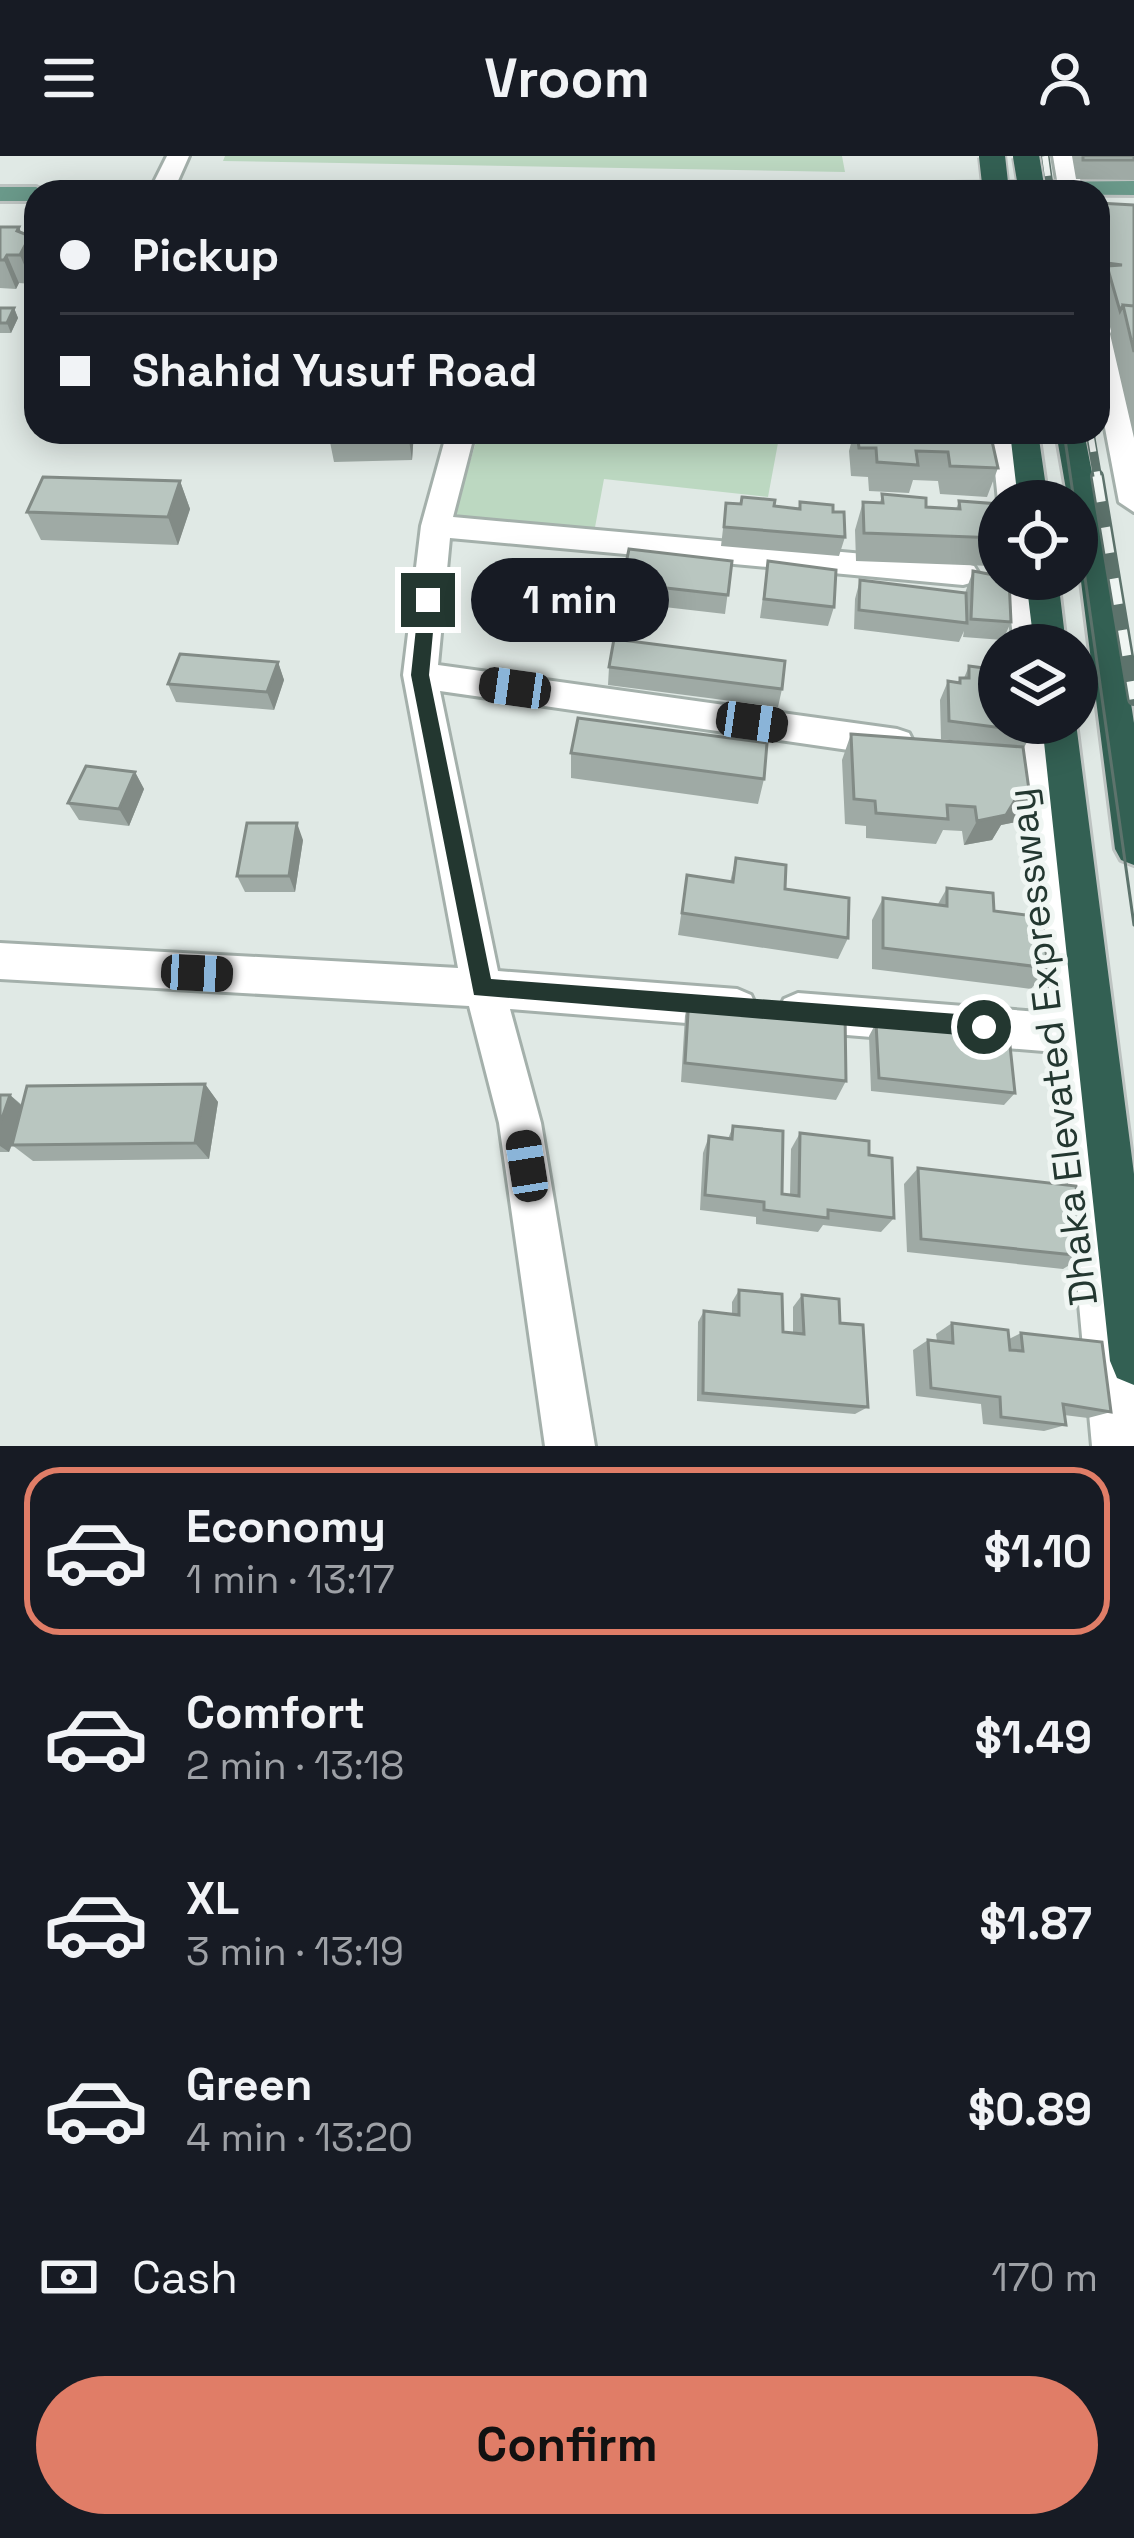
<!DOCTYPE html>
<html lang="en">
<head>
<meta charset="utf-8">
<style>
  :root { --surface:#171b24; --page:#242831; --text:#f1f3f6; --muted:#9ea1a6; --line:#363941; --accent:#e07d67 }
  body { margin:0; font-family:"Space Grotesk",sans-serif; background:var(--page); color:var(--text); height:100vh; display:flex; flex-direction:column; font-size:45px; white-space:nowrap }
  * { box-sizing:border-box; margin:0 }
  p { font-size:39px; color:var(--muted) }
  .icon { flex:none; width:66px; height:66px; fill:none; stroke:currentColor; stroke-width:2; stroke-linecap:round; stroke-linejoin:round }
  .map { position:relative; height:1290px; overflow:hidden }
  .sheet { display:flex; flex-direction:column; background:var(--surface); flex:1 }
  .sheet>* { flex:none }
  .guide { position:absolute; left:24px; top:24px; width:1086px; height:264px; border-radius:36px; box-shadow:0 6px 30px #0003; display:grid; align-content:center; height:264px; padding:0 36px; background:var(--surface) }
  .buttons { position:absolute; left:978px; top:324px; display:grid; gap:24px }
  .buttons a { display:grid; place-items:center; width:120px; height:120px; border-radius:50%; background:var(--surface); box-shadow:0 6px 30px #0003; font-size:60px }
  .end { position:absolute; width:54px; height:54px; margin:-27px; border:15px solid #233730; background:#fff; box-shadow:0 0 0 6px #fff }
  .from { border-radius:50% }
  .bubble { position:absolute; height:84px; border-radius:42px; background:var(--surface); box-shadow:0 6px 30px #0003; font-size:39px; font-weight:700; line-height:84px; text-align:center }
  .car { position:absolute; width:36px; height:72px; margin:-36px -18px; border-radius:15px; box-shadow:0 0 9px 3px #0007; background:linear-gradient(#222 24%,#8ab4d8 0 40%,#222 0 76%,#8ab4d8 0 86%,#222 0) }
  .guide b { display:flex; align-items:center; gap:42px; height:114px; font-size:45px }
  .guide b+b { border-top:3px solid var(--line) }
  .guide i { width:30px; height:30px; background:var(--text) }
  ul { padding:21px 0 0; list-style:none }
  li { display:flex; align-items:center; gap:36px; height:168px; margin:0 24px 18px; padding:0 12px; border:6px solid transparent; border-radius:36px }
  li div { flex:1 }
  li b { display:block; font-size:45px }
  li em { font-style:normal; font-weight:700 }
  li.current { border-color:var(--accent) }
  li>.icon { width:108px; height:108px; stroke-width:1.5 }
  .pay { display:flex; align-items:center; gap:30px; height:132px; padding:0 36px; font-size:45px }
  .pay p { margin-inline-start:auto }
  .cta { display:flex; gap:24px; margin-top:auto; padding:24px 36px }
  .cta a { flex:1; height:138px; border-radius:72px; background:var(--accent); color:#111; font-size:48px; font-weight:700; line-height:138px; text-align:center }
  header { display:flex; justify-content:space-between; align-items:center; height:156px; padding:0 36px; background:var(--surface); font-size:54px; font-weight:700 }
  .map>svg:first-child { display:block }
</style>
</head>
<body>
<header><svg class="icon" aria-label="menu" viewBox="0 0 24 24"><path d="M4 6h16M4 12h16M4 18h16"/></svg>Vroom<svg class="icon" aria-label="person" viewBox="0 0 24 24"><circle cx="12" cy="8" r="4"/><path d="M4 21q1-7 8-7t8 7"/></svg></header>
<div class="map">
<svg width="1134" height="1290" viewBox="0 0 1134 1290">
  <rect width="100%" height="100%" fill="#e0e9e5"/>
  <path fill="#bcd8c1" d="M225 0H842L845 16 223 5Z
    M479 276H780L768 341 604 323 593 382 451 369Z"/>
  <g fill="none" stroke-linecap="round" stroke-linejoin="round">
    <g stroke="#a4b0ab" stroke-width="6">
      <path id="minor" d="M167 0H189L173 36H149Z
        M1053 0H1075L1083 36H1059Z
        M1098 160 1111 168 1134 276V356L1119 346 1098 235Z
        M447 276H475L453 361 963 407 974 410 979 418 974 426 963 429 450 382 438 509 897 573 909 577 914 587 909 597 897 601 440 535 498 815 737 833 751 839 757 852 751 865 737 871 510 853 541 967 595 1290H545L499 967 469 850 0 823V787L458 812 403 519 421 370Z
        M991 276H1019L1028 345H998Z
        M1006 423H1038L1046 489H1014Z
        M1018 567H1052L1095 878 1134 1220V1290H1092L1056 896 798 875 784 869 778 856 784 843 798 837 1052 857Z"/>
    </g>
    <g stroke="#bdc3c1" stroke-width="6">
      <path id="primary" d="M1134 25V39L766 36 778 29Z
        M0 31H36L46 36H36V45H0Z"/>
    </g>
    <g stroke="#bdc3c1" stroke-width="6">
      <path id="motorway" d="M1010 276H1038L1048 345H1018Z
        M1056 276H1084L1110 408 1134 567V709L1121 704 1115 693 1077 394V345H1068Z
        M1026 423H1058L1066 489H1034Z
        M1042 567H1076L1134 1018V1229L1117 1222 1110 1205Z"/>
    </g>
    <use href="#minor" fill="#fff" fill-rule="evenodd"/>
    <use href="#primary" fill="#6a998a" fill-rule="evenodd"/>
    <use href="#motorway" fill="#336053" fill-rule="evenodd"/>
    <path stroke="#5d736c" stroke-width="3" d="M1026 0 1031 36
      M1064 276 1074 345
      M1077 365 1134 769"/>
    <g stroke="#5d736c" stroke-width="9">
      <path id="rail-far1" d="M1045 0 1050 36
        M1090 276 1098 323"/>
    </g>
    <g stroke="#5d736c" stroke-width="14">
      <path id="rail" d="M1097 320 1134 543"/>
    </g>
    <use href="#rail-far1" stroke="#f0f6f3" stroke-width="6" stroke-dasharray="20" stroke-linecap="butt"/>
    <use href="#rail" stroke="#f0f6f3" stroke-width="9" stroke-dasharray="26" stroke-linecap="butt"/>
    <g stroke="#bdc3c1" stroke-width="30" stroke-linecap="butt">
      <path id="motorway-bridge" d="M992 0 996 36
        M1026 0 1032 36"/>
    </g>
    <use href="#motorway-bridge" stroke="#336053" stroke-width="26"/>
  </g>
  <path fill="#9faaa5" d="M1072 0H1134V24L1076 23Z
    M1098 47 1134 49V282L1110 178 1111 175 1098 123Z
    M0 71H19L21 77 30 80 35 94 36 93V119L32 128 19 127 16 133 0 132Z
    M36 151V178H30L26 168Z
    M0 152H14L18 162 11 177H0Z
    M331 276H414L412 304 334 306 330 286Z
    M854 276H990L998 312 987 341 940 338 938 325 913 324 909 337 869 335 868 321 851 320 849 295Z
    M180 325 190 353 178 389 41 384 27 356Z
    M882 338 926 351 956 353 959 345 999 348V391L991 410 856 405 855 374 863 346 880 347Z
    M800 346 833 356 845 381 839 400 721 390 726 347 799 353Z
    M732 405 725 458 621 446 622 427Z
    M768 405 834 451 828 470 760 462Z
    M973 415 1011 466 1003 484 963 481 964 475 959 486 854 473 855 443 860 424 965 437Z
    M278 506 284 524 274 554 176 546 168 528Z
    M969 510 1033 576 1023 593 1016 666 1001 669 992 684 964 689 962 675 943 674 936 688 866 682V670L845 668 842 604 851 578 983 588 941 583 940 544 948 525 958 527 960 522H964Z
    M609 511 782 533 778 551 608 529Z
    M571 597 764 623 758 648 571 622Z
    M135 616 144 633 129 670 79 664 68 647Z
    M303 684 295 736H245L237 720Z
    M736 702 785 733 848 782 838 803 678 779 687 719 730 726Z
    M947 732 994 755 1048 812 1031 833 872 813V764L883 742 938 748Z
    M689 840 846 925 836 944 681 926 685 860Z
    M876 867 1015 937 1004 949 871 935 869 880Z
    M205 928 218 946 209 1003 33 1005 12 989 9 996H0V939H10L22 949Z
    M733 970 782 1038 790 1039 791 993 800 977 869 999 894 1062 881 1076 823 1069 818 1076 756 1068V1061L700 1054 703 997 709 980 728 983Z
    M918 1012 1084 1100 1063 1113 907 1096 904 1028Z
    M739 1134 783 1176 793 1177V1151L802 1139 840 1167 868 1251 855 1258 697 1245 698 1166 704 1155 732 1158V1146Z
    M952 1167 1009 1183 1021 1177 1111 1256 1088 1262 1064 1259 1066 1269 1044 1275 983 1268 981 1248 916 1240 913 1194 928 1184 937 1185 936 1178Z"/>
  <path fill="#828b86" d="M19 71 26 88 30 80 36 96 31 103 36 116 32 128 20 99 17 75Z
    M7 99 19 127 16 133 4 104Z
    M14 152 18 162 11 177 7 167Z
    M410 276H414L412 304 409 284Z
    M180 325 190 353 178 389 168 361Z
    M278 506 284 524 274 554 267 536Z
    M135 616 144 633 129 670 119 653Z
    M1030 641 1016 666 1001 669 992 684 964 689 977 665 1015 644Z
    M297 667 303 684 295 736 289 720Z
    M205 928 218 946 209 1003 195 987Z
    M10 939 24 952 9 996 0 990V968Z"/>
  <path fill="#b9c6c0" stroke="#828b86" stroke-width="3" d="M1083 0H1134V4H1083Z
    M1098 47 1134 49V150L1123 149 1120 155 1107 110 1122 109 1107 107 1098 71Z
    M0 71H19L17 75 30 80 20 99H7L4 104H0Z
    M1123 149 1134 150V196Z
    M31 151H36V168H26Z
    M0 152H14L7 167H0Z
    M331 276H410L409 284 330 286Z
    M857 276H990L998 312 950 310 948 296 916 295 918 309 877 306 876 292H859Z
    M43 321 180 325 168 361 27 356Z
    M882 338 926 342V351L960 353 959 345 999 348V382L864 377 863 346 883 347Z
    M742 341 775 344 774 350 800 353V346L833 349V356H844L845 381 724 371 726 347 741 348Z
    M629 393 732 405 728 439 622 427Z
    M768 405 836 414 834 451 764 443Z
    M973 415 999 420V423H1009L1011 466 971 463Z
    M860 424 966 437 967 467 859 454Z
    M614 483 785 505 782 533 609 511Z
    M180 498 278 506 267 536 168 528Z
    M969 510 999 514V567H1032L1033 576 949 565 948 525 960 527V522H969Z
    M578 562 767 587 764 623 571 597Z
    M851 578 1023 591 1030 641 1015 644 1006 659 977 665 975 651 947 649 948 663 876 657 875 645 854 643Z
    M86 610 135 616 119 653 68 647Z
    M247 667H297L289 720H237Z
    M736 702 786 709 785 733 849 742 848 782 682 757 687 719 733 726Z
    M947 732 993 737 994 755 1042 761 1048 812 883 792V742L947 750Z
    M689 840 845 857 846 925 685 907Z
    M876 867 1009 880 1015 937 879 922Z
    M205 928 195 987 12 989 27 930Z
    M0 939H10L0 968Z
    M733 970 783 975 782 1038 799 1040 800 977 869 985V999L892 1002 894 1062 828 1054V1062L764 1054V1046L705 1039 709 980 732 983Z
    M918 1012 1076 1030 1084 1100 921 1083Z
    M739 1134 782 1138 783 1176 804 1178 802 1139 839 1143 840 1167 863 1169 868 1251 703 1237 704 1155 739 1159Z
    M952 1167 1008 1174 1010 1194 1023 1195 1021 1177 1102 1186 1111 1256 1063 1248 1066 1269 1001 1261 1000 1241 931 1232 928 1184 953 1187Z"/>
  <path fill="#233730" d="M428 438 436 444 429 519 491 823 984 860 992 863V878L984 881 474 839 411 519 419 444Z"/>
  <g text-anchor="middle" dominant-baseline="central" stroke-width="10" stroke-linejoin="round" paint-order="stroke">
    <g font-size="39" fill="#233730" stroke="#f0f6f3">
      <text transform="translate(1052 891) rotate(-97)">Dhaka Elevated Expressway</text>
    </g>
  </g>
</svg>
<div class="buttons">
<a><svg class="icon" aria-label="locate" viewBox="0 0 24 24"><circle cx="12" cy="12" r="6"/><path d="M12 2v4M12 18v4M2 12h4M18 12h4"/></svg></a>
<a><svg class="icon" aria-label="layers" viewBox="0 0 24 24"><path d="M12 4l9 5-9 5-9-5zM3 14l9 5 9-5"/></svg></a>
</div>
<i class="end from" style="left:984px;top:871px"></i>
<i class="end" style="left:428px;top:444px"></i>
<div class="bubble" style="left:471px;top:402px;width:198px">1 min</div>
<i class="car" style="left:515px;top:532px;rotate:278deg"></i>
<i class="car" style="left:752px;top:566px;rotate:98deg"></i>
<i class="car" style="left:197px;top:817px;rotate:93deg"></i>
<i class="car" style="left:527px;top:1010px;rotate:351deg"></i>
<div class="guide">
<b><i class="from"></i>Pickup</b>
<b><i></i>Shahid Yusuf Road</b>
</div>
</div>
<section class="sheet">
<ul>
<li class="current"><svg class="icon" aria-label="car" viewBox="0 0 24 24"><path d="M5 17H2v-5l4-1 3-4h7l3 4 3 1v5h-3M9 17h6M6 11h13"/><circle cx="7" cy="17" r="2"/><circle cx="17" cy="17" r="2"/></svg><div><b>Economy</b><p>1 min · 13:17</p></div><em>$1.10</em></li>
<li><svg class="icon" aria-label="car" viewBox="0 0 24 24"><path d="M5 17H2v-5l4-1 3-4h7l3 4 3 1v5h-3M9 17h6M6 11h13"/><circle cx="7" cy="17" r="2"/><circle cx="17" cy="17" r="2"/></svg><div><b>Comfort</b><p>2 min · 13:18</p></div><em>$1.49</em></li>
<li><svg class="icon" aria-label="car" viewBox="0 0 24 24"><path d="M5 17H2v-5l4-1 3-4h7l3 4 3 1v5h-3M9 17h6M6 11h13"/><circle cx="7" cy="17" r="2"/><circle cx="17" cy="17" r="2"/></svg><div><b>XL</b><p>3 min · 13:19</p></div><em>$1.87</em></li>
<li><svg class="icon" aria-label="car" viewBox="0 0 24 24"><path d="M5 17H2v-5l4-1 3-4h7l3 4 3 1v5h-3M9 17h6M6 11h13"/><circle cx="7" cy="17" r="2"/><circle cx="17" cy="17" r="2"/></svg><div><b>Green</b><p>4 min · 13:20</p></div><em>$0.89</em></li>
</ul>
<div class="pay"><svg class="icon" aria-label="cash" viewBox="0 0 24 24"><path d="M3 7h18v10H3z"/><circle cx="12" cy="12" r="2"/></svg>Cash<p>170 m</p></div>
<div class="cta"><a>Confirm</a></div>
</section>
</body>
</html>
